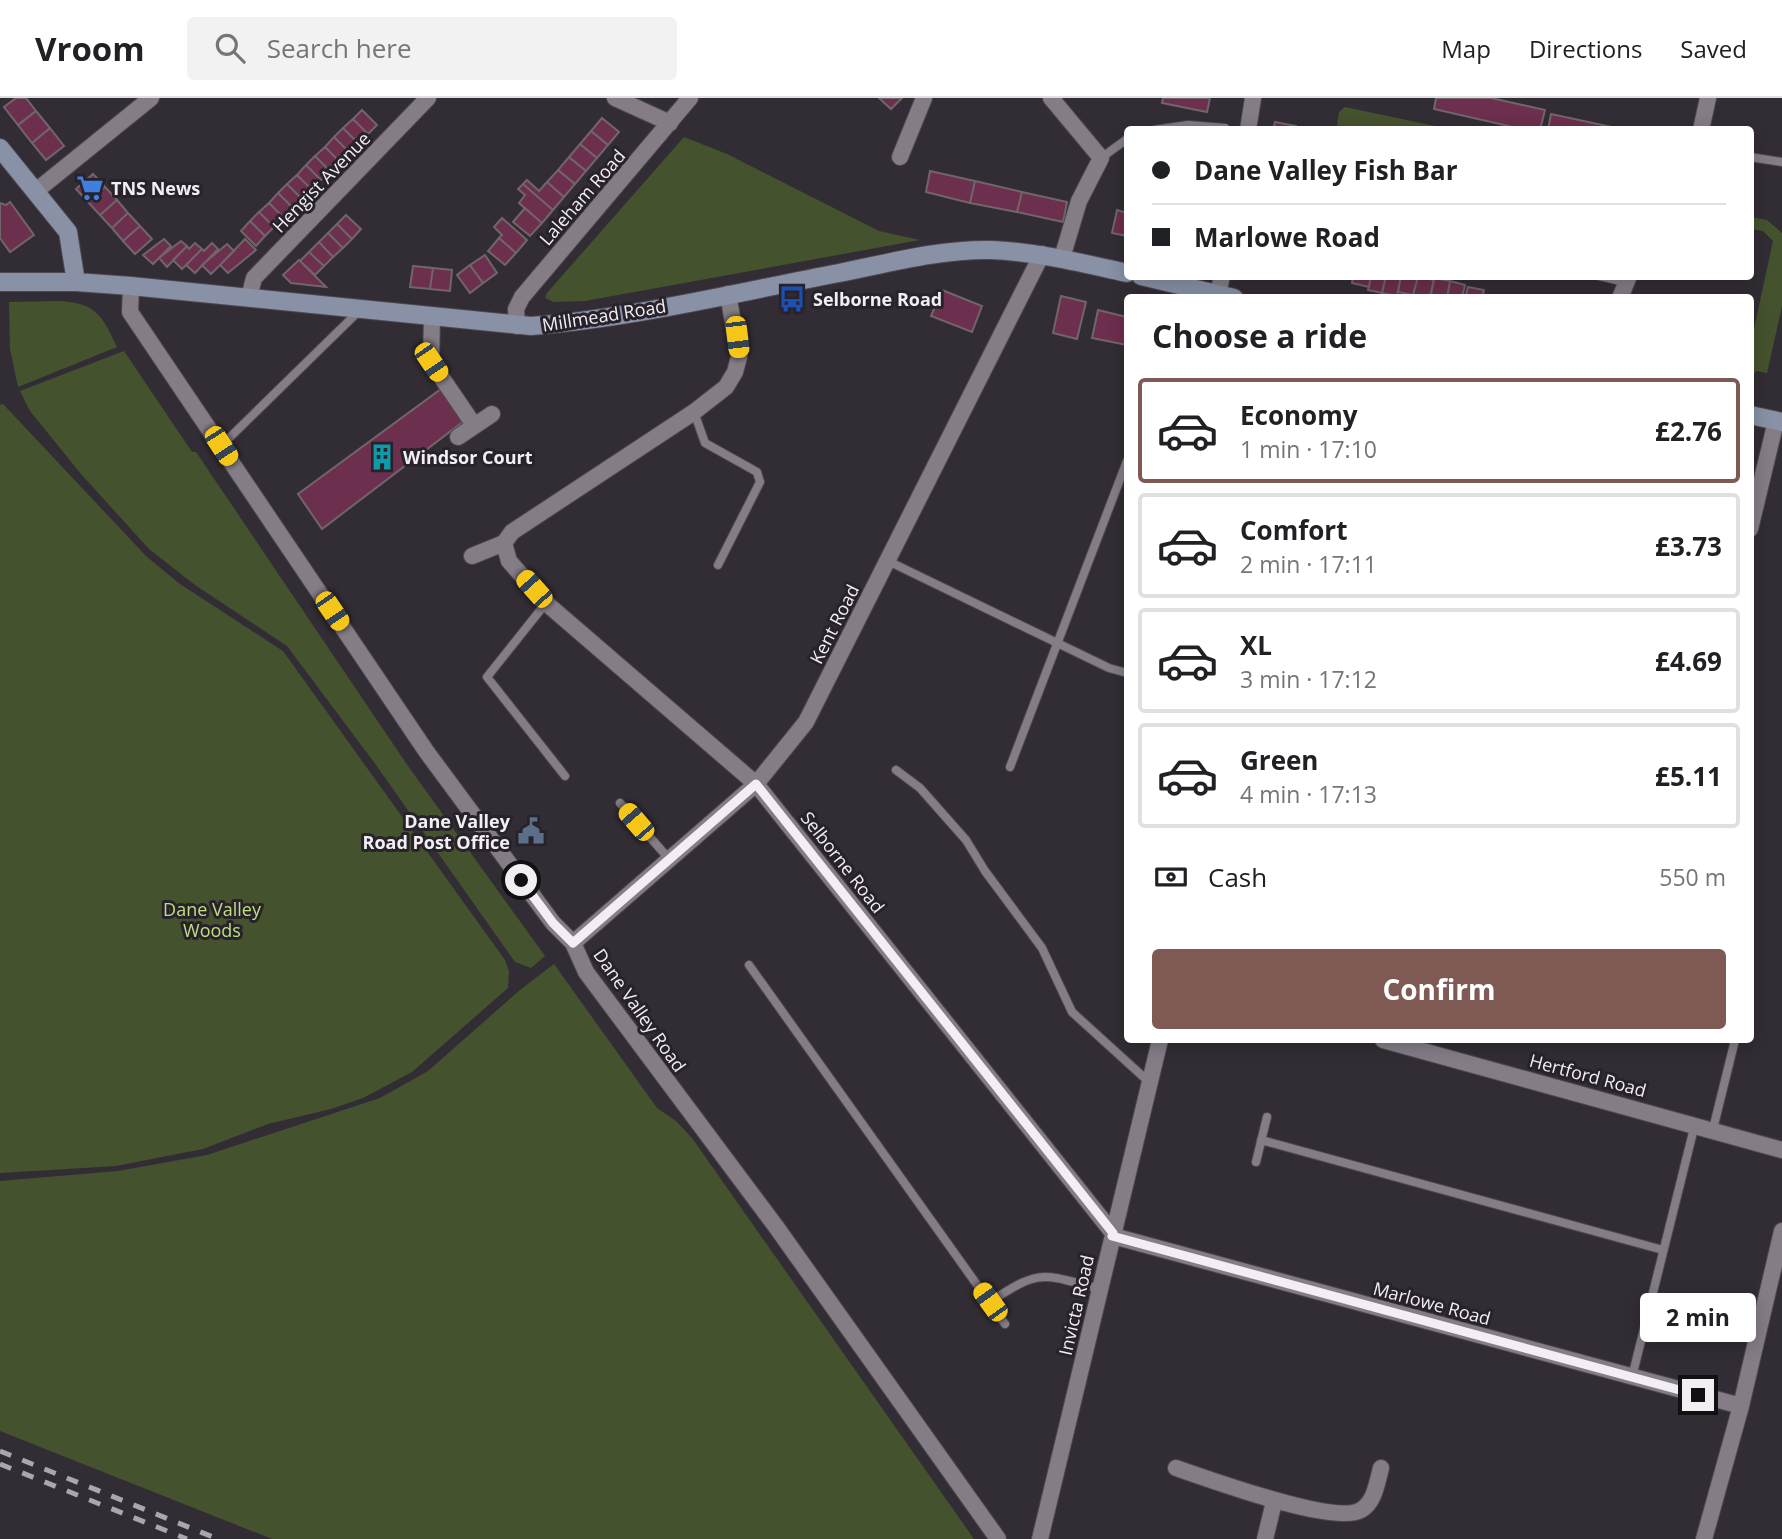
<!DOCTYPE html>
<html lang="en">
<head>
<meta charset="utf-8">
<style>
  :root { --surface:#fff; --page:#f2f2f2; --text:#202124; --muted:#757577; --line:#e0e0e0; --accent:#7f5953 }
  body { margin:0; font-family:"Open Sans",sans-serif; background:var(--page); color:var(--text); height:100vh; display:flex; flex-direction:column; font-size:26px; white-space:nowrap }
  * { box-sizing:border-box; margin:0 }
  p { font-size:23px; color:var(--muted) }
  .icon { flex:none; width:38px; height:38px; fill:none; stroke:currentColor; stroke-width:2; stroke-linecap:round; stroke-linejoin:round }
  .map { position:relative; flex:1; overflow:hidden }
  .sheet { position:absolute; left:1124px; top:196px; width:630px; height:749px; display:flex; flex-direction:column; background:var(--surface); border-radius:7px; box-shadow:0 4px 18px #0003 }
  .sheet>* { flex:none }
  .top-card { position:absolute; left:1124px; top:28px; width:630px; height:154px; border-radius:7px; box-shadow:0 4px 18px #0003; display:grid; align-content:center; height:154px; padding:0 28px; background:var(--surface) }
  .end { position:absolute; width:32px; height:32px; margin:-16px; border:9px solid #f2eef3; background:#111; box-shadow:0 0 0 4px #111 }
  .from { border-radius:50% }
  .bubble { position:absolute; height:49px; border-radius:7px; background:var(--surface); box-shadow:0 4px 18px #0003; font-size:23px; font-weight:700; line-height:49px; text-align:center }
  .car { position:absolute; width:21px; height:42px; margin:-21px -10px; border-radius:9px; box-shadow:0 0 5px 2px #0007; background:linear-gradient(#f5c518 24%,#345 0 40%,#f5c518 0 76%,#345 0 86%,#f5c518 0) }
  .top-card b { display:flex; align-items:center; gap:24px; height:66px; font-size:26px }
  .top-card b+b { border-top:2px solid var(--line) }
  .top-card i { width:18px; height:18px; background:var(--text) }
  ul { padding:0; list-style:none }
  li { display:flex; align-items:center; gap:21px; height:105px; margin:0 14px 10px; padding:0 14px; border:4px solid var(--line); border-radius:7px }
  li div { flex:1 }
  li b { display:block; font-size:26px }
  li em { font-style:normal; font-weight:700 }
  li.active { border-color:var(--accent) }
  li>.icon { width:63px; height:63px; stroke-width:1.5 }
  h2 { padding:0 28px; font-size:32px; line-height:84px }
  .pay { display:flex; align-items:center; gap:18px; height:77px; padding:0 28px; font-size:26px }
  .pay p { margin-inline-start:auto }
  .action { display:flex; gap:14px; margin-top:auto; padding:14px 28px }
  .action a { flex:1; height:80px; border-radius:7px; background:var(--accent); color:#fff; font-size:28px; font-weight:700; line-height:80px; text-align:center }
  header { display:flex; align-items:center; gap:42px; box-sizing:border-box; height:98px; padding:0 35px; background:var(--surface); border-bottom:2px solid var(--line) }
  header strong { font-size:33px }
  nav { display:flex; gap:38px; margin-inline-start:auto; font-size:24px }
  .search { width:490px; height:63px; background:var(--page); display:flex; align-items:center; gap:18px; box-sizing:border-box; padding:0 24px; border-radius:7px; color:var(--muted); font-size:26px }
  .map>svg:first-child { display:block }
</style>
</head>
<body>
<header>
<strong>Vroom</strong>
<div class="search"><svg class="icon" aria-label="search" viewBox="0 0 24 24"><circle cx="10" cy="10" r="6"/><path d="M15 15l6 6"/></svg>Search here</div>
<nav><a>Map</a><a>Directions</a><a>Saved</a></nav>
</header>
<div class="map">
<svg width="1782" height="1441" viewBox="0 0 1782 1441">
  <rect width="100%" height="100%" fill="#322d34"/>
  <path fill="#45522e" d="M1345 9 1440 29 1448 31H1339L1337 27 1339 14Z
    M684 39 727 56 879 133 920 142 585 203 554 204 545 200 547 195Z
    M1750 119 1767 122 1782 135V208L1767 275 1757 273 1750 278V249L1773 143 1763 133 1750 131Z
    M59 203C96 205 102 217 117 249L18 289 10 251 9 204Z
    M124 253 192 354H196L408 668 545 858 531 870 515 864 376 667 287 548 195 487 149 451 81 376 30 313 20 293Z
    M3 306 147 459 180 486 283 553 505 862 509 873 508 890 412 974 363 1000 331 1011 268 1026 203 1051 116 1068 0 1075V307Z
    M554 866 657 1010 676 1023 692 1040 974 1441H272L0 1333V1083L118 1073 207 1057 380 1000 428 973 520 892Z"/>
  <path fill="#6c2f4e" stroke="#70666a" stroke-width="2" d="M16 0H26L36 13 18 27 4 9Z
    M879 0H902L891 11Z
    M1163 0H1210L1207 14 1162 5Z
    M1436 0H1491L1545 12 1540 32H1526L1434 11Z
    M362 12 377 27 368 36 353 21Z
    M36 13 50 30 32 45 18 27Z
    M1551 16 1612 29V32H1548Z
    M602 20 619 34 608 47 591 33Z
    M353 21 368 36 358 45 343 30Z
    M1275 24 1296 28 1295 32H1273Z
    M50 30 64 48 46 62 32 45Z
    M343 30 358 45 349 54 334 39Z
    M591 33 608 47 597 60 580 46Z
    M334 39 349 54 340 64 325 49Z
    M580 46 597 60 586 73 569 59Z
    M325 49 340 64 330 73 315 58Z
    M315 58 330 73 321 82 306 67Z
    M569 59 586 73 575 86 558 72Z
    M306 67 321 82 312 92 297 77Z
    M558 72 575 86 564 99 547 84Z
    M930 73 975 83 970 105 926 94Z
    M93 76 105 89 88 104 76 91Z
    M297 77 312 92 302 101 287 86Z
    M527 82 539 93 547 84 564 99 553 112 523 86Z
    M975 83 1022 94 1017 114 970 105Z
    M287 86 302 101 293 110 278 95Z
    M523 86 553 112 542 125 519 105 525 97 518 91Z
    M105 89 117 102 100 117 88 104Z
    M1022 94 1067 104 1063 124 1017 114Z
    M278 95 293 110 284 120 269 105Z
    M117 102 128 115 112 130 100 117Z
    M10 104 34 137 10 154 0 140V105L6 107Z
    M269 105 284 120 274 129 259 114Z
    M525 110 542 125 530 138 513 124Z
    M1117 112 1127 115V138L1112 135Z
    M259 114 274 129 265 138 250 123Z
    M128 115 140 128 123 143 112 130Z
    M346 117 361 131 352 141 337 126Z
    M502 120 527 142 516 155 499 140 502 137 494 129Z
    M250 123 265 138 256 148 241 133Z
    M337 126 352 141 343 150 328 135Z
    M140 128 152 141 135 156 123 143Z
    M328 135 343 150 333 159 319 144Z
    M499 140 516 155 505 167 488 153Z
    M164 141 171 148 153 166 143 157Z
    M245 141 256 152 228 175 220 167Z
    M181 143 187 148 167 169 159 160Z
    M319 144 333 159 324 168 309 154Z
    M195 145 202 151 182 171 173 162 187 148 189 151Z
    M212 145 218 151 195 175 186 167 202 151 204 153Z
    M227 146 234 153 211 176 202 167Z
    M309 154 324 168 315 177 300 163Z
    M485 157 497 175 483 185 470 167Z
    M299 162 326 189 291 185 283 177Z
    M470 167 483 185 470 195 457 177Z
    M413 168 433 170 430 191 410 189Z
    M433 170 452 172 450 193 430 191Z
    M1353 178H1371L1369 189 1352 185Z
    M1371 178H1386L1382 195 1368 192Z
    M1386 178H1401L1397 198 1382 195Z
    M1401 178 1418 179 1413 197 1398 194Z
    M1418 179 1434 182 1430 200 1413 197Z
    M1434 180 1450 183 1447 200H1430Z
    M1450 183 1465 187 1462 200H1447Z
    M1468 189 1484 192 1482 200H1465Z
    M942 192 982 208 972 234 931 218Z
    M1061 198 1086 204 1077 241 1053 235Z
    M1098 212 1127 219V247L1092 240Z
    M441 291 464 323 322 431 298 396Z"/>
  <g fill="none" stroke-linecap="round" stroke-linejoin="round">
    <g stroke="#4e494f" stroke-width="10">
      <path id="lane" d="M1154 32 1188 27 1225 30
        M1750 59 1782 64
        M1101 60 1127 41
        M1599 178 1625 184
        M694 314 705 345 757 374 760 384 718 467
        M221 348 359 213
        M888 463 1109 570 1127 575
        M546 505 487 579 565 678
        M1010 669 1127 363
        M896 672 920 690 966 742 985 773 1042 850 1072 914 1149 984
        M620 705 670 762
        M749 867 1005 1226
        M1713 1031 1735 942
        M1261 1042 1663 1152
        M1256 1064 1267 1019
        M990 1204C1041 1170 1042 1176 1100 1191
        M1632 1279 1695 1026"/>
    </g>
    <g stroke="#4e494f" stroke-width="18">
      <path id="street" d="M615 0 670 25
        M1051 0 1101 60 1079 103 1062 160
        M1248 32 1253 0
        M1701 32 1708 0
        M900 59 924 0
        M36 93 151 0
        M131 188 130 214 426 653 553 825 573 845 586 874 777 1130 998 1441
        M728 196 739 259 735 274 726 289 694 314 512 434 504 445 509 463 546 505 756 686 1113 1135
        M1218 196 1222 178
        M249 199 254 180 428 0
        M1620 200 1629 178
        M432 219 431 264 474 327
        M517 228 516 211 522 199 690 0
        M458 339 492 316
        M1750 431 1776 323
        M472 458 504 445
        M573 845 756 686 806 624 1042 156
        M1383 942 1782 1052
        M1113 1138 1741 1308
        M1176 1370C1209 1381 1335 1428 1361 1412 1375 1404 1377 1384 1381 1370
        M1040 1441 1160 942
        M1265 1441 1274 1404
        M1704 1441 1741 1308 1782 1133"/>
    </g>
    <g stroke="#4e494f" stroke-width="20">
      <path id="secondary" d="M0 50 68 134 76 184
        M1141 178 1234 200
        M0 184H76L131 188 531 228C633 220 739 194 839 175 889 165 940 151 991 152 1038 154 1082 165 1127 175
        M1750 317 1782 324"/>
    </g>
    <use href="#lane" stroke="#847d86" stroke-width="8"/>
    <use href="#street" stroke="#847d86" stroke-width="16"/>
    <use href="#secondary" stroke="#8891a6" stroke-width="18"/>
    <path stroke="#aaa6ab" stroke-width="5" stroke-dasharray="12 12" stroke-linecap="butt" d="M0 1353 218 1441
      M0 1366 187 1441"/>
  </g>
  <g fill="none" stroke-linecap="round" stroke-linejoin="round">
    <path stroke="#f2eef3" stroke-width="9" d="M521 782 553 825 573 845 756 686 1113 1135 1112 1138 1698 1297"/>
  </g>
  <defs>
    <g id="supermarket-bare" transform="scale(2.1)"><path d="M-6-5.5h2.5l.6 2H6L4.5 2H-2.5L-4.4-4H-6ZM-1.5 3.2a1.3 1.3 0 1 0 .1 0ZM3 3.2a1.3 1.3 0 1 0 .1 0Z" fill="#3f7fe0" stroke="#28232a" stroke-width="2.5" paint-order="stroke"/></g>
    <g id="bus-bare" transform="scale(2.1)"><path d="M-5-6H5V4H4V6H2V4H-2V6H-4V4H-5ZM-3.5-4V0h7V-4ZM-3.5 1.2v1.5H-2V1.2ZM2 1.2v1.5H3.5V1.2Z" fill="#1a4fb4" stroke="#28232a" stroke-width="2.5" paint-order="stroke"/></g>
    <g id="building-bare" transform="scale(2.1)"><path d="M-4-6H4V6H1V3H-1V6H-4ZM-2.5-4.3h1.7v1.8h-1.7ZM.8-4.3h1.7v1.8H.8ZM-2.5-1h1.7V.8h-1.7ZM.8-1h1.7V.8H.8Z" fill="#0f9aa8" stroke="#28232a" stroke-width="2.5" paint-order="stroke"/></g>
    <g id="civic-bare" transform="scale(2.1)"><path d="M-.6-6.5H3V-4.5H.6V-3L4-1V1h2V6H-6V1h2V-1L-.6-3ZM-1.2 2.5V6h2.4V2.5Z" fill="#5c6f8a" stroke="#28232a" stroke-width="2.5" paint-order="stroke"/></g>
  </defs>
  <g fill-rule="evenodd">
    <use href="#supermarket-bare" x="90" y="90"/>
    <use href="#bus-bare" x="792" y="201"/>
    <use href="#building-bare" x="382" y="359"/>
    <use href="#civic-bare" x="531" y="733"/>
  </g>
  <g text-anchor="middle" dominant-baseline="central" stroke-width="6" stroke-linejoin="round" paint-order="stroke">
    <g font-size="18" fill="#f2eef3" stroke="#28232a">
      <text transform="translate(321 84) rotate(-46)">Hengist Avenue</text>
      <text transform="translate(582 99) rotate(-49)">Laleham Road</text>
      <text transform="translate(604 217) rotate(-9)">Millmead Road</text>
      <text transform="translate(834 526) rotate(-63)">Kent Road</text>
      <text transform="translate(843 764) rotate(52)">Selborne Road</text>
      <text transform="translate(640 912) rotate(55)">Dane Valley Road</text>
      <text transform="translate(1588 977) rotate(15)">Hertford Road</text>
      <text transform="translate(1432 1205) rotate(15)">Marlowe Road</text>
      <text transform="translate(1076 1207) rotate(-77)">Invicta Road</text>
    </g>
    <g font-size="18" font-weight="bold" fill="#f2eef3" stroke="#28232a" text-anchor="start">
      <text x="111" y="90">TNS News</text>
      <text x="813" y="201">Selborne Road</text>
      <text x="403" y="359">Windsor Court</text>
      <text x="510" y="723" text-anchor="end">Dane Valley<tspan x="510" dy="21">Road Post Office</tspan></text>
    </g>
    <g font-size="18" fill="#bfdf81" stroke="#28232a">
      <text x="212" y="811">Dane Valley<tspan x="212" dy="21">Woods</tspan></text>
    </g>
  </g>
</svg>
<i class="end from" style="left:521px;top:782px"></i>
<i class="end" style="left:1698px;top:1297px"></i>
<div class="bubble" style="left:1640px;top:1195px;width:116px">2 min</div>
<i class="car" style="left:737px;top:239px;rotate:173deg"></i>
<i class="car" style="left:431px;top:264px;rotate:146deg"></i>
<i class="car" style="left:221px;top:348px;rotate:147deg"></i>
<i class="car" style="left:534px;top:491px;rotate:318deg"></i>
<i class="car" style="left:332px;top:513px;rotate:146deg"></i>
<i class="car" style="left:636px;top:724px;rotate:319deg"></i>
<i class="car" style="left:990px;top:1204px;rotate:324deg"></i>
<div class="top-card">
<b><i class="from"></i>Dane Valley Fish Bar</b>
<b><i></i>Marlowe Road</b>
</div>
<section class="sheet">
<h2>Choose a ride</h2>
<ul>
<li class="active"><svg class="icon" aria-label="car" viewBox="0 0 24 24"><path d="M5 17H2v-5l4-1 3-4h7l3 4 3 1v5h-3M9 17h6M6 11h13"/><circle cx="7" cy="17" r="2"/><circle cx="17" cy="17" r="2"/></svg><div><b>Economy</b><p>1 min · 17:10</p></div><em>£2.76</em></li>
<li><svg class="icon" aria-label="car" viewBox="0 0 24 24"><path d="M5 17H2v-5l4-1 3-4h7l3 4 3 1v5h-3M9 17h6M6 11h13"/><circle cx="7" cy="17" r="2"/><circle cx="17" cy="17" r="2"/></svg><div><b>Comfort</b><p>2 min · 17:11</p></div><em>£3.73</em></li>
<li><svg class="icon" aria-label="car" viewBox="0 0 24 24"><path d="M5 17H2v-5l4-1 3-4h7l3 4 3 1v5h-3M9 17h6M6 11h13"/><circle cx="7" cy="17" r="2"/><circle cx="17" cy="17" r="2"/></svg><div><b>XL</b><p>3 min · 17:12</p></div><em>£4.69</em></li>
<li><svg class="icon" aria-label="car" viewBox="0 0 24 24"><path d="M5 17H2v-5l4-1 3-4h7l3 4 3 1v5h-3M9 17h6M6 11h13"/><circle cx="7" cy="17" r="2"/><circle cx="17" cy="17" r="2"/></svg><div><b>Green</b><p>4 min · 17:13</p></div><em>£5.11</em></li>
</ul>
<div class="pay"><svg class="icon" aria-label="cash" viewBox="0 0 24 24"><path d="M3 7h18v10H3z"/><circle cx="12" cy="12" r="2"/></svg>Cash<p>550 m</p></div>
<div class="action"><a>Confirm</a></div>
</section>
</div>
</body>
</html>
